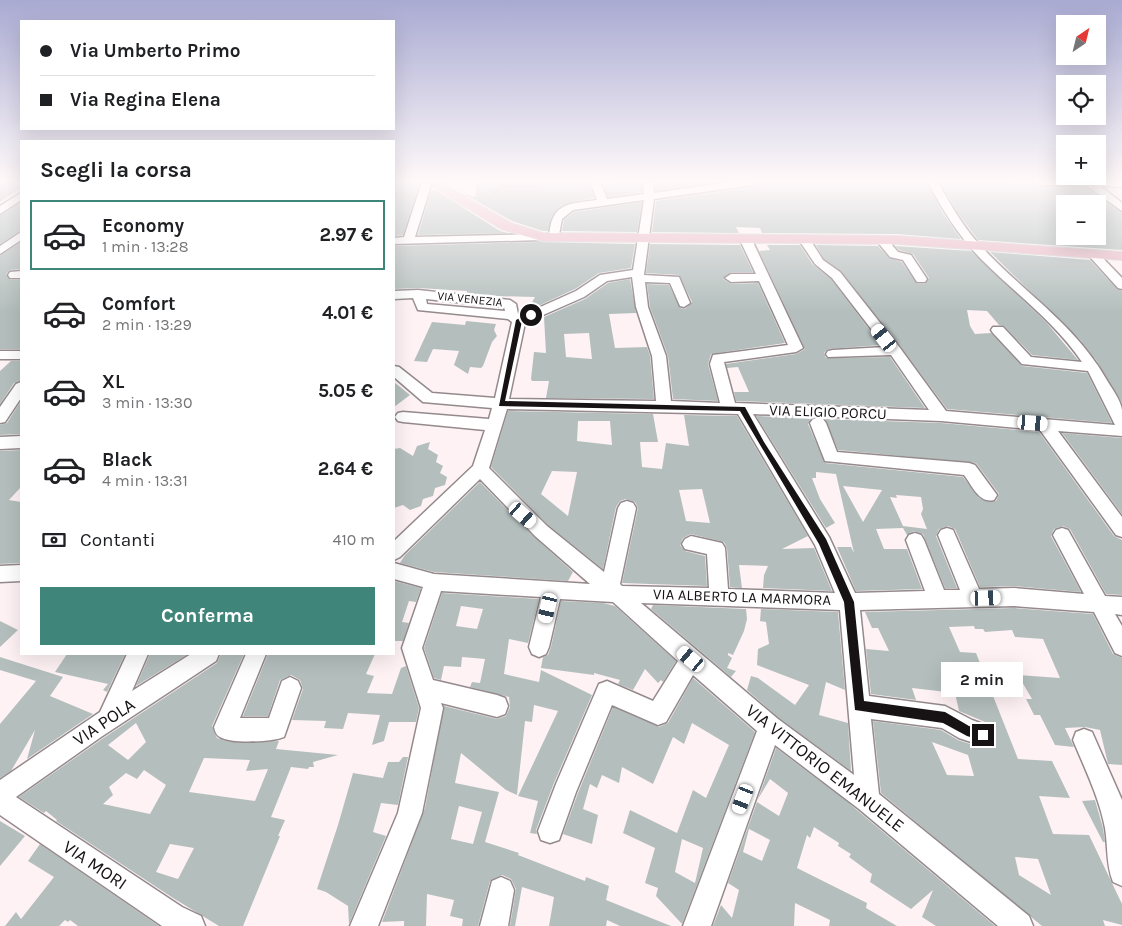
<!DOCTYPE html>
<html lang="it">
<head>
<meta charset="utf-8">
<style>
  :root { --surface:#fff; --page:#f2f2f2; --text:#202124; --muted:#757577; --line:#e0e0e0; --accent:#40857a }
  body { margin:0; font-family:Karla,sans-serif; background:var(--page); color:var(--text); height:100vh; display:flex; flex-direction:column; font-size:19px; white-space:nowrap }
  * { box-sizing:border-box; margin:0 }
  p { font-size:16px; color:var(--muted) }
  .icon { flex:none; width:28px; height:28px; fill:none; stroke:currentColor; stroke-width:2; stroke-linecap:round; stroke-linejoin:round }
  .map { position:relative; flex:1; overflow:hidden }
  .panel { position:absolute; left:20px; top:140px; width:375px; height:515px; display:flex; flex-direction:column; background:var(--surface); border-radius:0px; box-shadow:0 5px 20px #0002 }
  .panel>* { flex:none }
  .banner { position:absolute; left:20px; top:20px; width:375px; height:110px; border-radius:0px; box-shadow:0 5px 20px #0002; display:grid; align-content:center; height:110px; padding:0 20px; background:var(--surface) }
  .needle { width:32px; rotate:35deg }
  .controls { position:absolute; left:1056px; top:15px; display:grid; gap:10px }
  .controls a { display:grid; place-items:center; width:50px; height:50px; border-radius:0px; background:var(--surface); box-shadow:0 5px 20px #0002; font-size:25px }
  .end { position:absolute; width:22px; height:22px; margin:-11px; border:6px solid #171314; background:#fff; box-shadow:0 0 0 2px #fff }
  .from { border-radius:50% }
  .bubble { position:absolute; height:35px; border-radius:0px; background:var(--surface); box-shadow:0 5px 20px #0002; font-size:16px; font-weight:700; line-height:35px; text-align:center }
  .car { position:absolute; width:15px; height:30px; margin:-15px -8px; border-radius:6px; box-shadow:0 0 4px 1px #0007; background:linear-gradient(#fff 24%,#345 0 40%,#fff 0 76%,#345 0 86%,#fff 0) }
  .banner b { display:flex; align-items:center; gap:18px; height:48px; font-size:19px }
  .banner b+b { border-top:1px solid var(--line) }
  .banner i { width:12px; height:12px; background:var(--text) }
  ul { padding:0; list-style:none }
  li { display:flex; align-items:center; gap:15px; height:70px; margin:0 10px 8px; padding:0 10px; border:2px solid transparent; border-radius:0px }
  li div { flex:1 }
  li b { display:block; font-size:19px }
  li em { font-style:normal; font-weight:700 }
  li.on { border-color:var(--accent) }
  li>.icon { width:45px; height:45px; stroke-width:1.5 }
  h2 { padding:0 20px; font-size:22px; line-height:60px }
  .pay { display:flex; align-items:center; gap:12px; height:55px; padding:0 20px; font-size:19px }
  .pay p { margin-inline-start:auto }
  .action { display:flex; gap:10px; margin-top:auto; padding:10px 20px }
  .action a { flex:1; height:58px; border-radius:0px; background:var(--accent); color:#fff; font-size:20px; font-weight:700; line-height:58px; text-align:center }
  .map>svg:first-child { display:block }
</style>
</head>
<body>
<div class="map">
<svg width="1122" height="926" viewBox="0 0 1122 926">
  <rect width="100%" height="100%" fill="#fef2f5"/>
  <path fill="#b4bfbd" fill-rule="evenodd" d="M394 182H419V186L403 235 394 236Z
    M477 182H588L594 198 577 201 561 206 552 217 548 231H543L512 221 464 194 475 197Z
    M627 182H641L642 192 608 197 603 185Z
    M655 182H713L656 191Z
    M760 182H926L944 215 961 239 897 234 762 233 760 228 736 227 739 233 652 232 656 201 753 187Z
    M940 182 1032 184 1038 187 1086 188 1122 213V250L978 240 958 213ZM1065 204H1098V236H1065Z
    M7 183H21V187L0 202V188Z
    M431 191H437L500 231 508 233 418 235Z
    M21 202V230L0 244V216Z
    M642 202 637 232 562 231 564 220 574 212Z
    M21 242V269L10 270 6 274 10 280H21V349H0V256Z
    M539 242 635 244 631 268 599 273 575 289 527 311 535 297 494 296 467 293V291L418 288 394 289V246Z
    M650 244 740 245 753 272H731L723 279 731 284 758 283 785 343 711 354 708 364 718 401 673 399 668 356 650 307 647 284 669 285 680 308 685 309 692 302 679 275 646 273Z
    M767 245H800L813 265 831 279 881 345 828 349 824 353 826 358 890 357 925 408 736 401 734 392H749L738 367 727 368 726 364 796 354 805 349 759 251 770 250Z
    M816 245 878 246 889 258 902 262 917 284H925L929 278 913 254 899 250 895 246 971 251 1046 322 1078 360 1032 355 1004 326 999 325 987 311 967 310 970 326 975 334 991 333 1022 366 1087 373 1112 423 947 409 901 347 841 271 824 259Z
    M990 252 1090 260 1117 289 1122 291V403L1096 360 1081 341Z
    M630 279 636 313 609 314 615 348 647 347 650 356 654 399 546 398 549 381H532L531 379 534 352 546 353 544 317 585 299 608 283ZM589 333 592 359 566 357 564 334Z
    M466 321 496 324 494 330 497 336 492 342 483 366 481 368 470 367 468 374 454 365 459 351 433 349 427 362 414 361 432 322 465 325Z
    M0 361H21V380L14 383 0 404V371L11 361Z
    M394 382 410 395 394 407Z
    M21 401V434L0 435V425L7 423Z
    M508 411 653 414 658 442H640L642 467 662 469 666 443 689 446 684 415 737 416 808 536 782 549 814 548 832 591 763 588 764 575 768 566 739 565 742 588 730 587 727 548 724 542 691 534 683 538 680 545 685 551 705 556 707 586 622 583 638 508 635 502 626 499 620 501 616 507 603 569 548 525 491 467ZM578 421H610L612 445 577 441ZM552 471 577 472 568 516 541 494ZM702 489 710 523 686 521 679 490Z
    M756 416 811 418 808 424 825 463 963 477 979 498 989 502 996 501 999 494 976 463 838 450 825 419 941 423 1039 432 1114 536 1122 540V595L1106 594 1070 529 1063 526 1054 529 1051 536 1081 592 1014 586 980 587 955 529 948 526 939 529 936 536 957 588H945L923 534 914 531 907 535 903 528 876 529 884 549H907L922 589 856 591 837 547H851L854 553 836 474 816 472V478H812L820 499 835 523 826 528ZM843 486 882 490 863 522ZM896 495 921 497 923 509 921 514 927 529 903 526 890 497 897 498Z
    M1062 433 1122 438V514Z
    M430 442 428 449 438 455 436 462 443 466 440 473 447 477 445 485 435 488 433 496 423 499 421 506 410 510 403 505 394 508V449L400 448 413 456 417 446Z
    M21 450V487L9 500 21 502V563L0 564V451Z
    M480 482 534 537 573 572 568 581 434 572 400 563 405 555Z
    M394 581 421 588 416 602 409 601 402 622 409 623 403 641H394Z
    M442 593 539 599 528 643 509 639 504 674 539 682 541 670 592 695 554 783 536 830 537 834 530 833 538 801 518 796 558 711 534 705 532 722 525 721 517 795 506 790 461 753 455 783 499 792 485 842 519 853 518 855 585 881 586 877 609 886 606 900 671 926H620L607 920 606 926H549L554 897 522 887 515 926H510L516 889 511 879 502 875 490 881 478 926H462L463 919 450 916 454 900 427 894 426 926H404V921L382 922 425 808 444 706 497 719 506 716 510 707 509 697 470 687 472 682 480 683 485 659 462 657 461 667 444 666 441 680 434 678 424 648ZM461 606 483 609 477 629 456 626ZM459 806 482 812 473 844 451 839Z
    M561 601 603 603 615 606 676 661 663 682 661 680 658 683 645 669 633 690 618 684 620 680 594 673V675L541 668 543 657 548 655 551 647Z
    M653 605 746 609 747 619 744 631 733 655 728 653V655L732 658 727 668 736 671 731 677 651 609Z
    M1014 608 1093 614 1113 654 1122 658V765L1108 764 1100 730 1085 727 1065 728 1074 747 1055 745 1040 715H1034L1026 699H1032L1018 675 1060 678 1043 639 1015 637 1012 630 985 632 983 629H975L974 626 949 627 960 652 976 653 1018 759 1052 761 1070 798 1039 796 1053 834 1089 835 1122 904V925L1103 920 1105 926H1042L881 793 873 721 941 730 958 740 982 748 993 744 996 734 992 725 959 711 955 693 912 688 916 700 871 694 866 649 889 651 878 628H872L865 612ZM932 742 968 755 974 776 947 775ZM1015 857 1038 859 1051 895 1019 875Z
    M761 609 838 612 845 690 826 682 819 715 848 723 851 771 779 718 747 690 751 676 758 678 795 705 809 685 757 665 758 649 769 644 766 622 760 621Z
    M0 621 18 630 0 647Z
    M67 654H125L107 692 103 690 108 684 55 672Z
    M150 654H188L136 686Z
    M221 654H244L212 726 217 738 225 741 242 743 279 741 276 749 338 755 313 762 314 767H309L308 769 291 767 271 817 285 820 278 836H280L243 926H219L173 898 56 821 57 820 46 811 44 813 19 797 102 739 217 663ZM136 723 146 742 128 760 108 745ZM204 758 250 760 246 771 268 769 255 801 189 792ZM144 770 166 785 150 814 103 804 113 795 109 787 126 773 137 779ZM170 844 194 848 178 879 156 872Z
    M268 654H375L366 674 374 676 367 693 392 694 401 668 406 666 419 708 416 722H389L384 741 372 745 380 715 348 713 343 729 324 728 326 721 292 720 303 689 300 680 291 675 280 680 268 716H243Z
    M0 657 63 677 50 696 93 714 27 759 35 730 11 771 0 778V724L36 681 0 670Z
    M693 678 755 732 682 924 656 896 658 888 645 883 655 848 623 833 630 810 677 833 693 790 706 798 729 745 692 723 684 744 673 737 653 784 622 767 619 783 602 775 597 788 590 784 583 809 598 815 592 844 563 834 578 793 613 707 659 727 668 723ZM682 839 703 848 695 883 675 872Z
    M776 748 845 800 995 926H936L922 917 933 890 911 909 870 882 872 874 849 857 851 854 838 846 839 843 814 827 810 838 807 835 797 868 867 903 866 908 897 926H829L830 920 795 903 794 926H713L721 905 732 918 739 890 728 883 757 802 779 816 788 793 770 779 758 799ZM749 829 770 840 762 861 743 852Z
    M403 757H408L398 805 381 803 373 832 386 836 349 924 348 906 326 892 317 889 338 825 353 773 383 778 388 762H399Z
    M1095 800 1103 828 1105 842H1103L1082 801Z
    M0 821 25 836 0 866Z
    M40 844 159 926H78L70 920 68 922 65 920 59 926H5L16 912 21 919 54 877 28 861Z"/>
  <g fill="none" stroke-linecap="round" stroke-linejoin="round">
    <g stroke="#948a8c" stroke-width="3">
      <path id="minor" d="M0 182H6L0 186Z
        M422 182H432L415 237 542 234 547 237 542 240 394 244V238L404 237Z
        M590 182H600L607 199 644 194 643 182H653L654 193 729 182H758L753 185 654 199 644 275 679 277 690 303 684 307 680 306 670 283 645 282 648 307 666 356 671 401 720 403 710 364 713 355 788 345 759 281 731 282 725 278 731 274H756L740 240 746 237 752 240 803 348 796 352 724 362 735 403 929 410 891 355 828 357 826 354 828 351 833 350 885 347 832 278 815 264 799 240 805 237 809 238 823 260 840 272 900 348 946 411 1115 425 1088 371 1022 364 993 333 991 330 993 327H1003L1031 357 1082 362C1055 322 1016 294 983 261 960 238 943 211 928 182H938C950 204 962 225 978 243 1022 292 1075 323 1108 382 1113 390 1121 401 1122 410 1122 418 1122 428 1122 436L1058 431 1122 517V537L1116 535 1040 430 941 421 753 414 829 537 855 593 925 591 906 540 909 535 915 533 921 535 924 540 944 590H960L938 535 941 530 947 528 953 530 979 589 1014 588 1084 594 1053 535 1056 530 1062 528 1068 530 1105 596 1122 597V615L1115 614 1122 626V656L1115 653 1094 612 1014 606 860 610 869 696 945 706 972 720 991 727 994 735 991 743 983 746 959 738 942 728 871 719 879 794 1029 916 1033 926H998L859 809 775 745 711 926H683L757 731 693 675 666 722 658 725 612 705 576 792 559 840 550 843 541 840 538 831 556 784 599 684 607 681 653 701 678 661 613 602 560 599 549 647 546 654 539 657 532 654 529 647 541 597 441 591 422 648 433 680 497 695 505 698 508 706 505 714 497 717 441 703 443 708 422 813 378 926H350L398 813 421 708 402 648 423 587 394 579V563L434 574 590 584 535 536 480 479 400 557 394 560V541L473 466 485 430 403 422 398 421 395 417 398 413 403 412 489 419 492 408 423 402 394 377V366L399 367 432 393 495 398 512 322 508 319 418 310 413 298 394 299V291L418 290 510 300 516 304 518 314 520 316 576 291 600 275 633 270 644 200 573 210 562 219 558 240H550L549 238C551 203 567 204 597 200ZM632 277 636 307 652 356 656 401 509 399 525 323 584 297 607 281ZM426 299 504 307 505 311 427 304ZM507 409 738 414 815 545 835 593 728 589 725 548 722 543 691 536 685 539 682 544 685 549 707 554 709 588 622 586 620 584 636 508 633 503 627 501 621 503 618 508 604 572 547 526 489 468ZM641 603 840 610 854 775 778 719Z
        M1033 182H1122V187L1100 186 1122 203V211L1087 186 1038 185Z
        M21 193V200L0 214V206Z
        M21 232V240L0 254V246Z
        M882 237 886 238 898 252 911 255 927 279 925 282H917L903 260 890 257 876 240Z
        M1094 252 1098 253 1122 278V289L1118 288 1090 257 1088 255Z
        M21 271V278H10L8 275 10 272Z
        M0 351H21V359H0Z
        M21 382V398L5 422 0 423V407L16 384Z
        M818 418 823 419 826 423 837 452 969 463 975 465 997 495 994 500C979 504 972 485 964 475L825 461 810 423 813 419Z
        M21 436V448L0 449V437Z
        M21 565V581L0 582V566Z
        M127 654H148L132 691 191 654H219L216 661 101 737 16 797 182 907 201 916 205 926H162L0 815V780L100 712Z
        M246 654H266L240 718H269L282 681 290 677 298 681 301 688 284 737C273 742 230 744 220 737 216 735 215 731 214 727Z
        M1084 729 1092 732 1122 800V886L1113 882C1106 865 1108 846 1105 828 1099 797 1085 769 1073 740L1076 732Z
        M501 877 510 881 514 890 508 926H480L492 881Z"/>
    </g>
    <g stroke="#d5d5d5" stroke-width="2">
      <path id="major" d="M425 182H440L511 223 543 233 897 236 1122 252V260L897 244 542 241 501 229Z"/>
    </g>
    <path stroke="#9a9294" stroke-width="2" stroke-dasharray="3 2" stroke-linecap="butt" d="M503 186H540
      M494 193 504 185"/>
    <use href="#minor" fill="#fff" fill-rule="evenodd"/>
    <use href="#major" fill="#e8bbc7" fill-rule="evenodd"/>
  </g>
  <linearGradient id="sky" x2="0" y2="1"><stop stop-color="#a9aad2"/><stop offset="0.58" stop-color="#fff9fa"/><stop offset="1" stop-color="#fff9fa" stop-opacity="0"/></linearGradient>
  <rect width="1122" height="312" fill="url(#sky)"/>
  <path fill="#171314" d="M529 313 534 315 522 321 505 401 745 407 764 442 826 539 854 602 864 701 945 712 969 726 987 731 989 735 987 739 983 741 967 736 943 723 855 710 844 602 819 544 740 411 499 406 516 320Z"/>
  <g text-anchor="middle" dominant-baseline="central" stroke-width="5" stroke-linejoin="round" paint-order="stroke">
    <g font-size="12" fill="#171314" stroke="#fff">
      <text transform="translate(470 299) rotate(6)">VIA VENEZIA</text>
    </g>
    <g font-size="15" fill="#171314" stroke="#fff">
      <text transform="translate(828 412) rotate(2)">VIA ELIGIO PORCU</text>
      <text transform="translate(742 597) rotate(2)">VIA ALBERTO LA MARMORA</text>
    </g>
    <g font-size="18" fill="#171314" stroke="#fff">
      <text transform="translate(104 722) rotate(-34)">VIA POLA</text>
      <text transform="translate(825 768) rotate(38)">VIA VITTORIO EMANUELE</text>
      <text transform="translate(95 865) rotate(34)">VIA MORI</text>
    </g>
  </g>
</svg>
<div class="controls">
<a><svg class="needle" viewBox="-14 -14 28 28"><path d="M0-13l5 13h-10z" fill="#e53935"/><path d="M0 13l5-13h-10z" fill="#757577"/></svg></a>
<a><svg class="icon" aria-label="locate" viewBox="0 0 24 24"><circle cx="12" cy="12" r="6"/><path d="M12 2v4M12 18v4M2 12h4M18 12h4"/></svg></a>
<a>+</a>
<a>−</a>
</div>
<i class="end from" style="left:531px;top:315px"></i>
<i class="end" style="left:983px;top:735px"></i>
<div class="bubble" style="left:941px;top:662px;width:82px">2 min</div>
<i class="car" style="left:884px;top:338px;rotate:322deg"></i>
<i class="car" style="left:1033px;top:423px;rotate:94deg"></i>
<i class="car" style="left:523px;top:515px;rotate:131deg"></i>
<i class="car" style="left:986px;top:598px;rotate:88deg"></i>
<i class="car" style="left:548px;top:608px;rotate:193deg"></i>
<i class="car" style="left:691px;top:659px;rotate:310deg"></i>
<i class="car" style="left:743px;top:799px;rotate:201deg"></i>
<div class="banner">
<b><i class="from"></i>Via Umberto Primo</b>
<b><i></i>Via Regina Elena</b>
</div>
<section class="panel">
<h2>Scegli la corsa</h2>
<ul>
<li class="on"><svg class="icon" aria-label="car" viewBox="0 0 24 24"><path d="M5 17H2v-5l4-1 3-4h7l3 4 3 1v5h-3M9 17h6M6 11h13"/><circle cx="7" cy="17" r="2"/><circle cx="17" cy="17" r="2"/></svg><div><b>Economy</b><p>1 min · 13:28</p></div><em>2.97 €</em></li>
<li><svg class="icon" aria-label="car" viewBox="0 0 24 24"><path d="M5 17H2v-5l4-1 3-4h7l3 4 3 1v5h-3M9 17h6M6 11h13"/><circle cx="7" cy="17" r="2"/><circle cx="17" cy="17" r="2"/></svg><div><b>Comfort</b><p>2 min · 13:29</p></div><em>4.01 €</em></li>
<li><svg class="icon" aria-label="car" viewBox="0 0 24 24"><path d="M5 17H2v-5l4-1 3-4h7l3 4 3 1v5h-3M9 17h6M6 11h13"/><circle cx="7" cy="17" r="2"/><circle cx="17" cy="17" r="2"/></svg><div><b>XL</b><p>3 min · 13:30</p></div><em>5.05 €</em></li>
<li><svg class="icon" aria-label="car" viewBox="0 0 24 24"><path d="M5 17H2v-5l4-1 3-4h7l3 4 3 1v5h-3M9 17h6M6 11h13"/><circle cx="7" cy="17" r="2"/><circle cx="17" cy="17" r="2"/></svg><div><b>Black</b><p>4 min · 13:31</p></div><em>2.64 €</em></li>
</ul>
<div class="pay"><svg class="icon" aria-label="cash" viewBox="0 0 24 24"><path d="M3 7h18v10H3z"/><circle cx="12" cy="12" r="2"/></svg>Contanti<p>410 m</p></div>
<div class="action"><a>Conferma</a></div>
</section>
</div>
</body>
</html>
